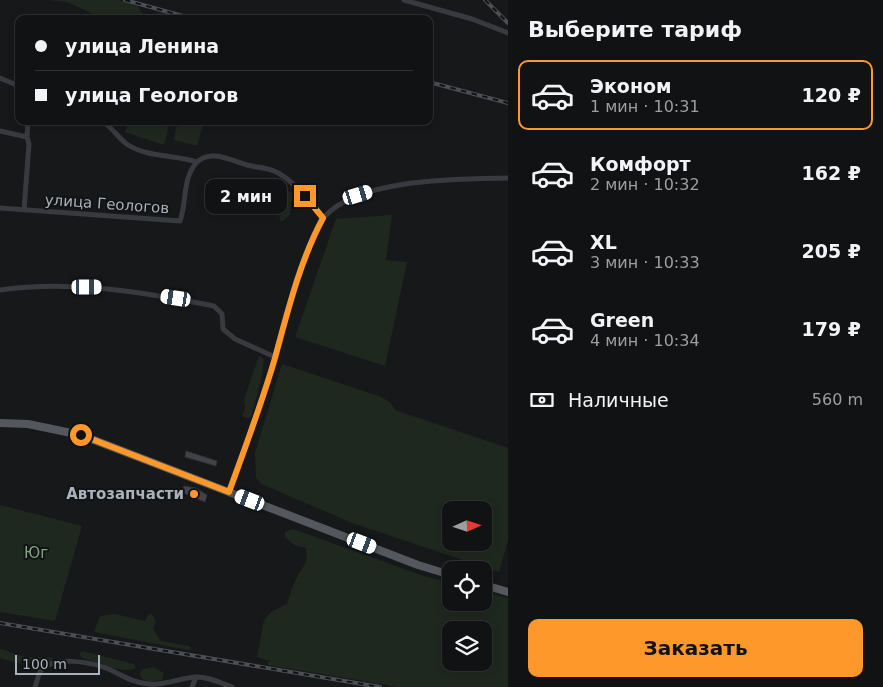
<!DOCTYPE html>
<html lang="ru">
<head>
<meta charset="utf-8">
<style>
  :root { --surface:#111214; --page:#1e2022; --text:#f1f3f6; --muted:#9c9ea0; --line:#303234; --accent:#fe982b }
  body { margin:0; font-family:"DejaVu Sans",sans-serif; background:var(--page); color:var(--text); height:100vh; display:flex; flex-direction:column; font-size:19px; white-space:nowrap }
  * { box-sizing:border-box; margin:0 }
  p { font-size:16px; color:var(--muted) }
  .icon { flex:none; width:28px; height:28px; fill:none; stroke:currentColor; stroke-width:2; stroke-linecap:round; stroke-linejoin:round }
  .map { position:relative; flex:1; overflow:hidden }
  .details { display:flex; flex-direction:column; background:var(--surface); width:375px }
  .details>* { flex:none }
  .top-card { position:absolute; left:15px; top:15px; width:418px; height:110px; border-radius:10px; box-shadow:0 2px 8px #0003,0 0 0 1px var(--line); display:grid; align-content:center; height:110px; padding:0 20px; background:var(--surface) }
  .needle { width:32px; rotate:87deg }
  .buttons { position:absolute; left:442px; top:501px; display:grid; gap:10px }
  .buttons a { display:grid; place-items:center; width:50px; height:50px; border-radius:10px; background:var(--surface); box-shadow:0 2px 8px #0003,0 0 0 1px var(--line); font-size:25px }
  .scale { position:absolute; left:15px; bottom:12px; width:85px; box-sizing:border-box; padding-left:5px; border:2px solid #a9b1ba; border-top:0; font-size:14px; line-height:18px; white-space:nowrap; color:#a9b1ba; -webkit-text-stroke:4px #121315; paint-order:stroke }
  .end { position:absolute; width:22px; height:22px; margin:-11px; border:6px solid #fe982b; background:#111; box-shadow:0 0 0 2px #111 }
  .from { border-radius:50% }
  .bubble { position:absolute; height:35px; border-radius:10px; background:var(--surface); box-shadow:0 2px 8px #0003,0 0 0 1px var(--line); font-size:16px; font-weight:700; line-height:35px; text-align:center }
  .car { position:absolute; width:15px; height:30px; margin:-15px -8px; border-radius:6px; box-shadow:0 0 4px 1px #0007; background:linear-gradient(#fff 24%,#345 0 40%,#fff 0 76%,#345 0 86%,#fff 0) }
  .top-card b { display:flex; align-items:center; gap:18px; height:48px; font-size:19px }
  .top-card b+b { border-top:1px solid var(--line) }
  .top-card i { width:12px; height:12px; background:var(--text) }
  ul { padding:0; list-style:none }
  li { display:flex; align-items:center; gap:15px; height:70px; margin:0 10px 8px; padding:0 10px; border:2px solid transparent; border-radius:10px }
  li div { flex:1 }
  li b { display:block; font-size:19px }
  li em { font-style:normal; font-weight:700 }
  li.current { border-color:var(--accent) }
  li>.icon { width:45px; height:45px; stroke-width:1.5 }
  h2 { padding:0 20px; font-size:22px; line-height:60px }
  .pay { display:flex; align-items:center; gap:12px; height:55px; padding:0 20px; font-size:19px }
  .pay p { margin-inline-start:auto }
  .action { display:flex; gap:10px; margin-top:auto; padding:10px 20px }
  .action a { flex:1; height:58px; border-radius:10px; background:var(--accent); color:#111; font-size:20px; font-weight:700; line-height:58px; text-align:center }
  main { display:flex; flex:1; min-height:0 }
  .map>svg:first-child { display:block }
</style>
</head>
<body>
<main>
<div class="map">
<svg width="508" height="687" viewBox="0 0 508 687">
  <rect width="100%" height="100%" fill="#17181a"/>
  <path fill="#1f281f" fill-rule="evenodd" d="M50 0H118L137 5 144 16 161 12 187 19H99L91 13 67 2Z
    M166 121C170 131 166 136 164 145L125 132 128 125 121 122Z
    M182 121H204L197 146 174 140 176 127 181 126Z
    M286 190 292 193 290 214 283 221H280L279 212 271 209 273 200 282 197Z
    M392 215 386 260 407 262 385 366 295 337 336 219Z
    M259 356 264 359 262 376 252 414 251 417 248 418 242 416 245 408 244 399Z
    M282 364 381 397 390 402 395 410 508 448V540L499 572 355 524 261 484 256 478 255 453ZM451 510H484V542H451Z
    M0 505 82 526 55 621 0 612Z
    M293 529 421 575 451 583V602H484V592L508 598V687H398L268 665V662L271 660H266L257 657 264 620 271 612 287 604 294 583 307 560 306 548 294 545 285 537V532ZM451 630H484V662H451Z
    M115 614 145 621 148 615 152 614 156 621 153 629 161 641 189 646 192 648 188 650 94 632 100 616Z
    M0 649 25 657H49L58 660C42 671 17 663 0 658Z
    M82 651 134 664 136 668C124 675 95 661 82 658L79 654Z
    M153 667 164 673 162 680 151 682 142 679 140 675 141 670Z"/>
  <path fill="#414347" stroke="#313236" d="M186 451 217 461 216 466 185 457Z
    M184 486 196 488 207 495 205 502 181 492Z"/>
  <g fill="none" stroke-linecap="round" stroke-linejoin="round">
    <path stroke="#383a3f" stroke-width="5" d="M404 0 472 19 508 33
      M0 78 19 86
      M102 121C113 128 119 139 128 145 147 157 175 155 197 162
      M0 131 27 137
      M0 208 180 221C187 202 182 180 196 163 210 148 232 161 247 165 264 169 271 167 286 178 300 189 313 204 323 218
      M24 210 29 144 27 137 28 121
      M0 290C72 280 143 292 214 306L222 314 223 329 235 339 275 357
      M229 492C245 449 261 404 274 360 286 319 295 276 313 237 316 231 319 223 324 217 359 178 458 179 508 178
      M35 687C37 682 38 676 40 672 52 655 90 662 106 668 121 674 132 683 149 684 165 686 179 678 195 677 207 676 221 683 232 687
      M192 687 196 677"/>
    <path stroke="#54585e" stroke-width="8" d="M0 423 28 424 81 435 418 565 451 575
      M484 585 508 592"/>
    <g stroke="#4b4e54" stroke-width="4">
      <path id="rail" d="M125 0 194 19
        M485 0 508 23
        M429 82 508 103
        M0 623 380 687"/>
    </g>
    <use href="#rail" stroke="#121315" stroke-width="2" stroke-dasharray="5.5" stroke-linecap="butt"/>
  </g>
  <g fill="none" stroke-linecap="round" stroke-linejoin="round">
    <path stroke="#fe982b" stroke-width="6" d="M81 435 229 492C245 448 262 403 275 358 288 310 300 261 323 218L305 196"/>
  </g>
  <circle fill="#fe982b" stroke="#121315" stroke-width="2" cx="194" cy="494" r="5"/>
  <g text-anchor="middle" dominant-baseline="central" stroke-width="4" stroke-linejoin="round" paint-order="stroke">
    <g font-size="15" fill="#a9b1ba" stroke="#121315">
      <text transform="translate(107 204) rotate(4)">улица Геологов</text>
    </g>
    <g font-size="15" font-weight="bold" fill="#a9b1ba" stroke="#121315" text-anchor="end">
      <text x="184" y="494">Автозапчасти</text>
    </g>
    <g font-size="15" fill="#82a67f" stroke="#121315">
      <text x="36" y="553">Юг</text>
    </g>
  </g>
</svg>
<div class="buttons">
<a><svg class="needle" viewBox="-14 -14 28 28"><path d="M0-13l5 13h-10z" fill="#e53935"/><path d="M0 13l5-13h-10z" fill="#9c9ea0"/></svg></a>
<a><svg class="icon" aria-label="locate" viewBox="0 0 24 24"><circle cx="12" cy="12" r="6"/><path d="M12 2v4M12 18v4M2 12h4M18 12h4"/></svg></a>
<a><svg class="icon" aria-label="layers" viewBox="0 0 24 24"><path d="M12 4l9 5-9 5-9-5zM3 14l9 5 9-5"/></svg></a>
</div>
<div class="scale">100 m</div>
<i class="end from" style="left:81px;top:435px"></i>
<i class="end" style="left:305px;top:196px"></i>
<div class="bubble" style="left:205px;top:179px;width:82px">2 мин</div>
<i class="car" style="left:358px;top:195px;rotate:73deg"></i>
<i class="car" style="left:87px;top:287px;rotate:90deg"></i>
<i class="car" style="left:176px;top:298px;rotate:279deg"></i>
<i class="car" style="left:250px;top:500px;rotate:291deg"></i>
<i class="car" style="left:362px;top:543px;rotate:111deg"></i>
<div class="top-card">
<b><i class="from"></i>улица Ленина</b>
<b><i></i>улица Геологов</b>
</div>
</div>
<section class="details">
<h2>Выберите тариф</h2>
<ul>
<li class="current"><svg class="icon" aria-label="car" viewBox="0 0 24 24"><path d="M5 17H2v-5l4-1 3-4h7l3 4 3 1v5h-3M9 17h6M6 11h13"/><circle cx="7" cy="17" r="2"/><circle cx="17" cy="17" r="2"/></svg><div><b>Эконом</b><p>1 мин · 10:31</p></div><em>120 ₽</em></li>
<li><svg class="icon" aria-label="car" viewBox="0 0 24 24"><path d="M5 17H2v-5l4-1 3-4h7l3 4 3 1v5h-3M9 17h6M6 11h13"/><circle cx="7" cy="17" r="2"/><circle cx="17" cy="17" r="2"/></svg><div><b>Комфорт</b><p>2 мин · 10:32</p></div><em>162 ₽</em></li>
<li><svg class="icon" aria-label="car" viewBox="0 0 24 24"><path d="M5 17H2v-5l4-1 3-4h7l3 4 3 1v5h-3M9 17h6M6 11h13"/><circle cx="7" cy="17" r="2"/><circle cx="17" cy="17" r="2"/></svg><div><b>XL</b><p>3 мин · 10:33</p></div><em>205 ₽</em></li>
<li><svg class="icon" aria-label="car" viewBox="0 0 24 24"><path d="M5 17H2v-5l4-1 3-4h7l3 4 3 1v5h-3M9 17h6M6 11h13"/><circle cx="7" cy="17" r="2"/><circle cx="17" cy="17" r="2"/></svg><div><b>Green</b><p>4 мин · 10:34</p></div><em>179 ₽</em></li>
</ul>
<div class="pay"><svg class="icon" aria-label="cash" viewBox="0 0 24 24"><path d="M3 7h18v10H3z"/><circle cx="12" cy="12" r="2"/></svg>Наличные<p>560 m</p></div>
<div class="action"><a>Заказать</a></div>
</section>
</main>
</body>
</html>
